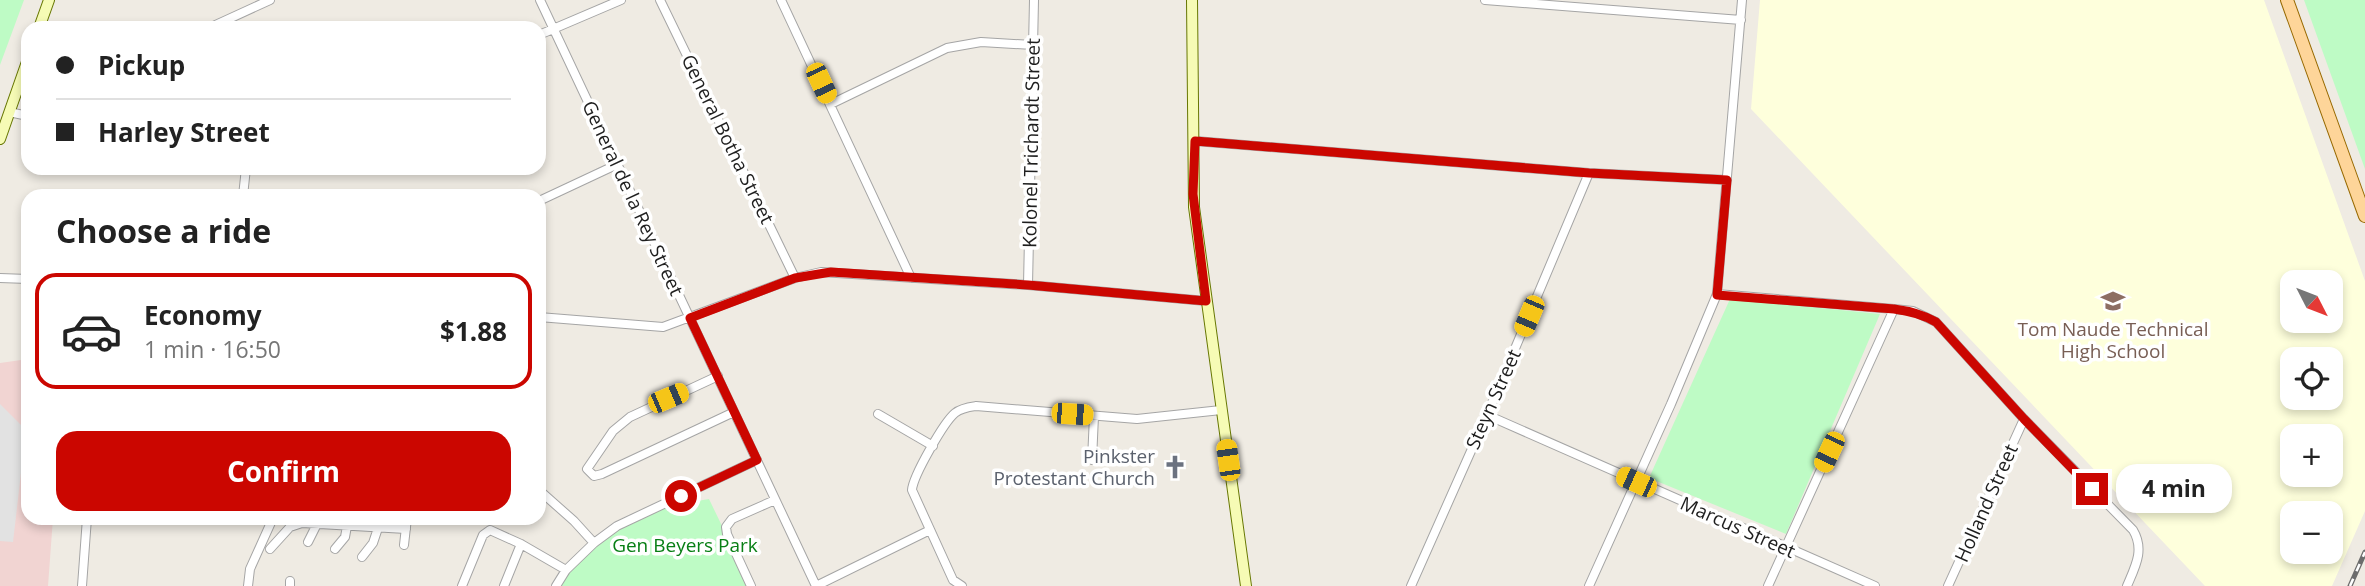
<!DOCTYPE html>
<html lang="en">
<head>
<meta charset="utf-8">
<style>
  :root { --surface:#fff; --page:#f6f6f6; --text:#222; --muted:#767676; --line:#e0e0e0; --accent:#cb0600 }
  body { margin:0; font-family:"Open Sans",sans-serif; background:var(--page); color:var(--text); height:100vh; display:flex; flex-direction:column; font-size:26px; white-space:nowrap }
  * { box-sizing:border-box; margin:0 }
  p { font-size:23px; color:var(--muted) }
  .icon { flex:none; width:38px; height:38px; fill:none; stroke:currentColor; stroke-width:2; stroke-linecap:round; stroke-linejoin:round }
  .map { position:relative; flex:1; overflow:hidden }
  .panel { position:absolute; left:21px; top:189px; width:525px; height:336px; display:flex; flex-direction:column; background:var(--surface); border-radius:21px; box-shadow:0 4px 10px #0003 }
  .panel>* { flex:none }
  .guide { position:absolute; left:21px; top:21px; width:525px; height:154px; border-radius:21px; box-shadow:0 4px 10px #0003; display:grid; align-content:center; height:154px; padding:0 35px; background:var(--surface) }
  .needle { width:46px; rotate:132deg }
  .fabs { position:absolute; left:2280px; top:270px; display:grid; gap:14px }
  .fabs a { display:grid; place-items:center; width:63px; height:63px; border-radius:14px; background:var(--surface); box-shadow:0 4px 10px #0003; font-size:35px }
  .end { position:absolute; width:32px; height:32px; margin:-16px; border:9px solid #cb0600; background:#fff; box-shadow:0 0 0 4px #fff }
  .from { border-radius:50% }
  .bubble { position:absolute; height:49px; border-radius:21px; background:var(--surface); box-shadow:0 4px 10px #0003; font-size:23px; font-weight:700; line-height:49px; text-align:center }
  .car { position:absolute; width:21px; height:42px; margin:-21px -10px; border-radius:9px; box-shadow:0 0 5px 2px #0007; background:linear-gradient(#f5c518 24%,#345 0 40%,#f5c518 0 76%,#345 0 86%,#f5c518 0) }
  .guide b { display:flex; align-items:center; gap:24px; height:66px; font-size:26px }
  .guide b+b { border-top:2px solid var(--line) }
  .guide i { width:18px; height:18px; background:var(--text) }
  ul { padding:0; list-style:none }
  li { display:flex; align-items:center; gap:21px; height:116px; margin:0 14px 10px; padding:0 21px; border:4px solid transparent; border-radius:21px }
  li div { flex:1 }
  li b { display:block; font-size:26px }
  li em { font-style:normal; font-weight:700 }
  li.current { border-color:var(--accent) }
  li>.icon { width:63px; height:63px; stroke-width:1.5 }
  h2 { padding:0 35px; font-size:32px; line-height:84px }
  .action { display:flex; gap:14px; margin-top:auto; padding:14px 35px }
  .action a { flex:1; height:80px; border-radius:21px; background:var(--accent); color:#fff; font-size:28px; font-weight:700; line-height:80px; text-align:center }
  .map>svg:first-child { display:block }
</style>
</head>
<body>
<div class="map">
<svg width="2365" height="586" viewBox="0 0 2365 586">
  <rect width="100%" height="100%" fill="#efebe3"/>
  <path fill="#f1d4d2" d="M28 359V518H53L48 586H0V363Z"/>
  <path fill="#feffdc" fill-rule="evenodd" d="M1760 0H2264L2365 281V511L2332 586H2205L1751 109ZM2292 282H2331V320H2292ZM2292 359H2331V397H2292ZM2292 436H2331V474H2292ZM2292 513H2331V551H2292Z"/>
  <path fill="#befbc5" d="M0 0H24L0 65Z
    M2304 0H2365V169Z
    M1730 299 1880 314 1786 534 1649 478Z
    M709 499 751 586H556L604 534 656 508Z"/>
  <path fill="#e2e2e2" d="M0 404 26 430 13 542 0 541Z"/>
  <g fill="none" stroke-linecap="round" stroke-linejoin="round">
    <g stroke="#a5a5a5" stroke-width="10">
      <path id="street" d="M540 0 816 586
        M660 0 795 278
        M781 0 911 278
        M1485 0 1741 20
        M209 28 270 0
        M539 35 621 0
        M831 104 947 48 981 42 1033 45
        M9 112 28 116
        M1195 141 1589 173 1727 180
        M243 196 246 168
        M539 201 618 164
        M0 278 28 279
        M1028 285 1034 0
        M1717 294 1894 309 1913 311 1936 322 2024 419 2133 530C2145 550 2135 567 2127 586
        M539 317 663 327 795 278 821 272 1028 285 1206 301
        M718 376 630 417 613 431 587 469 594 476 602 474 734 412
        M878 414 933 446
        M1487 415 1875 586
        M1092 460 1094 416
        M539 490 574 521 594 543
        M308 542 317 524
        M404 545 407 518
        M270 549 290 527 302 523 406 529
        M335 549 345 537 347 526
        M362 557 373 543 378 528
        M82 586 87 518
        M248 586 250 569 273 518
        M290 586V581
        M462 586 483 535 490 530 521 544 566 570
        M504 586 521 544
        M556 586 566 570 594 543 617 526 757 460
        M751 586 727 534 726 527 732 519 775 500
        M816 586 930 530
        M962 586 953 580 912 490C913 476 944 422 955 413 961 408 969 407 976 406L1137 419 1221 410
        M1411 586 1487 415 1589 173
        M1589 586 1671 404 1717 294 1742 0
        M1768 586 1894 309
        M1948 586 2024 419"/>
    </g>
    <g stroke="#677702" stroke-width="12">
      <path id="secondary" d="M1192 0 1194 207 1246 586
        M39 28 49 0
        M0 139 28 59"/>
    </g>
    <g stroke="#976900" stroke-width="14">
      <path id="primary" d="M2287 0 2365 216"/>
    </g>
    <use href="#street" stroke="#fff" stroke-width="8"/>
    <use href="#secondary" stroke="#f6fbb5" stroke-width="10"/>
    <use href="#primary" stroke="#fed599" stroke-width="12"/>
    <g stroke="#6c6c6c" stroke-width="5">
      <path id="rail" d="M2350 586 2365 552"/>
    </g>
    <use href="#rail" stroke="#fff" stroke-width="2.5" stroke-dasharray="8" stroke-linecap="butt"/>
  </g>
  <g fill="none" stroke-linecap="round" stroke-linejoin="round">
    <path stroke="#cb0600" stroke-width="9" d="M681 496 757 460 690 318 795 278 831 272 1028 285 1206 301 1193 194 1195 141 1589 173 1727 180 1717 295 1894 309C1910 311 1922 314 1936 322L2024 419 2092 489"/>
  </g>
  <defs>
    <g id="school-bare" transform="scale(1.89)"><path d="M0-5L7-2L0 1L-7-2ZM-4 1L0 2.5L4 1V4Q0 6-4 4Z" fill="#8d6e63" stroke="#fff" stroke-width="2.5" paint-order="stroke"/></g>
    <g id="church-bare" transform="scale(1.89)"><path d="M-1.2-6h2.4v3.5h3.3v2.4h-3.3V6h-2.4V-.1h-3.3v-2.4h3.3Z" fill="#6b7280" stroke="#fff" stroke-width="2.5" paint-order="stroke"/></g>
  </defs>
  <g fill-rule="evenodd">
    <use href="#school-bare" x="2113" y="301"/>
    <use href="#church-bare" x="1175" y="467"/>
  </g>
  <g text-anchor="middle" dominant-baseline="central" stroke-width="7" stroke-linejoin="round" paint-order="stroke">
    <g font-size="19" fill="#1e1e1e" stroke="#fff">
      <text transform="translate(728 139) rotate(64)">General Botha Street</text>
      <text transform="translate(1031 143) rotate(-89)">Kolonel Trichardt Street</text>
      <text transform="translate(633 198) rotate(65)">General de la Rey Street</text>
      <text transform="translate(1493 399) rotate(-66)">Steyn Street</text>
      <text transform="translate(1986 503) rotate(-66)">Holland Street</text>
      <text transform="translate(1738 527) rotate(24)">Marcus Street</text>
    </g>
    <g font-size="19" fill="#785e54" stroke="#fff">
      <text x="2113" y="329">Tom Naude Technical<tspan x="2113" dy="22">High School</tspan></text>
    </g>
    <g font-size="19" fill="#5b616d" stroke="#fff" text-anchor="end">
      <text x="1155" y="456">Pinkster<tspan x="1155" dy="22">Protestant Church</tspan></text>
    </g>
    <g font-size="19" fill="#087f15" stroke="#fff">
      <text x="685" y="545">Gen Beyers Park</text>
    </g>
  </g>
</svg>
<div class="fabs">
<a><svg class="needle" viewBox="-14 -14 28 28"><path d="M0-13l5 13h-10z" fill="#e53935"/><path d="M0 13l5-13h-10z" fill="#767676"/></svg></a>
<a><svg class="icon" aria-label="locate" viewBox="0 0 24 24"><circle cx="12" cy="12" r="6"/><path d="M12 2v4M12 18v4M2 12h4M18 12h4"/></svg></a>
<a>+</a>
<a>−</a>
</div>
<i class="end from" style="left:681px;top:496px"></i>
<i class="end" style="left:2092px;top:489px"></i>
<div class="bubble" style="left:2116px;top:464px;width:116px">4 min</div>
<i class="car" style="left:821px;top:83px;rotate:155deg"></i>
<i class="car" style="left:1529px;top:316px;rotate:203deg"></i>
<i class="car" style="left:668px;top:398px;rotate:67deg"></i>
<i class="car" style="left:1072px;top:414px;rotate:94deg"></i>
<i class="car" style="left:1829px;top:452px;rotate:205deg"></i>
<i class="car" style="left:1228px;top:460px;rotate:352deg"></i>
<i class="car" style="left:1636px;top:482px;rotate:294deg"></i>
<div class="guide">
<b><i class="from"></i>Pickup</b>
<b><i></i>Harley Street</b>
</div>
<section class="panel">
<h2>Choose a ride</h2>
<ul>
<li class="current"><svg class="icon" aria-label="car" viewBox="0 0 24 24"><path d="M5 17H2v-5l4-1 3-4h7l3 4 3 1v5h-3M9 17h6M6 11h13"/><circle cx="7" cy="17" r="2"/><circle cx="17" cy="17" r="2"/></svg><div><b>Economy</b><p>1 min · 16:50</p></div><em>$1.88</em></li>
</ul>
<div class="action"><a>Confirm</a></div>
</section>
</div>
</body>
</html>
